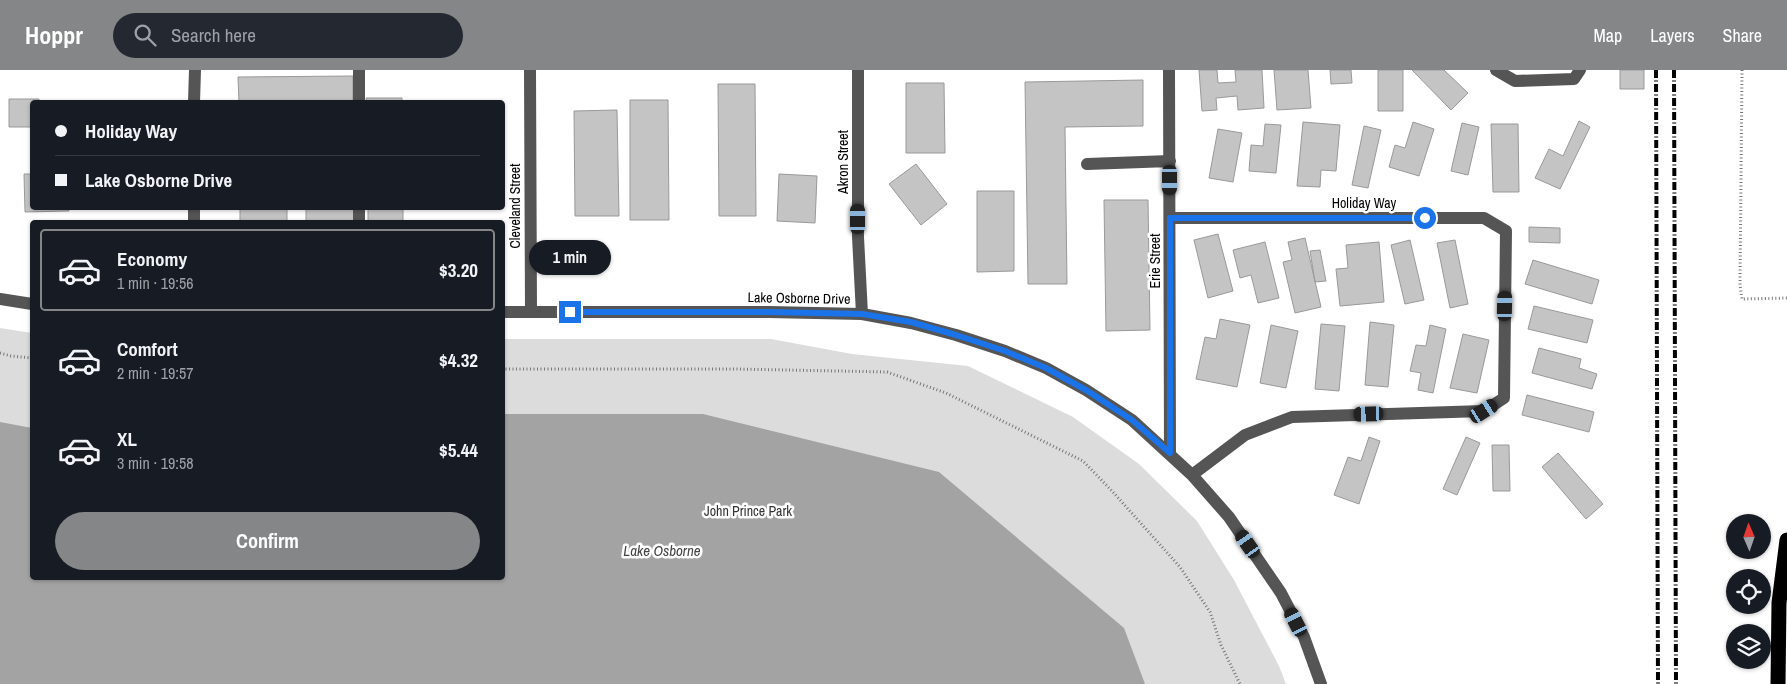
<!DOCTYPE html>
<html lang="en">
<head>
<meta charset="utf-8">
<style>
  :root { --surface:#171b24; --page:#242831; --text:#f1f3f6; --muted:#9ea1a6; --line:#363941; --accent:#858687 }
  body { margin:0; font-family:"Archivo Narrow",sans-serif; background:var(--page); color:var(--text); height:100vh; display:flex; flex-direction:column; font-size:19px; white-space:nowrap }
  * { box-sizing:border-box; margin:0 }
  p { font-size:16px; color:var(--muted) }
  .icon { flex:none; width:28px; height:28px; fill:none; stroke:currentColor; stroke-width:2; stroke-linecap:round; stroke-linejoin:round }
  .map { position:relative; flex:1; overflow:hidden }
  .details { position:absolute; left:30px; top:150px; width:475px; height:360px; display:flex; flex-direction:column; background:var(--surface); border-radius:5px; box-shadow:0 1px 4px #0004 }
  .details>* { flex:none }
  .top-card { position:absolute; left:30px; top:30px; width:475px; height:110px; border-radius:5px; box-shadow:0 1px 4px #0004; display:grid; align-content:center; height:110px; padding:0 25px; background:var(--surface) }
  .needle { width:32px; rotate:358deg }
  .tools { position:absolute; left:1726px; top:444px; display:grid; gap:10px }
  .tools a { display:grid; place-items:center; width:45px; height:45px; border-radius:50%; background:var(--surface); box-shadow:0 1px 4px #0004; font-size:25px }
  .end { position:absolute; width:22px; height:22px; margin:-11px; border:6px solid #1a73e8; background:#fff; box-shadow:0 0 0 2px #fff }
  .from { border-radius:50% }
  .bubble { position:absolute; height:35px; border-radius:18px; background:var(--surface); box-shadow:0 1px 4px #0004; font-size:16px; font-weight:700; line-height:35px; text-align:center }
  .car { position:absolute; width:15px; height:30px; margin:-15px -8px; border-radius:6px; box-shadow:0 0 4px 1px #0007; background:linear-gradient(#222 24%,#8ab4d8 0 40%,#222 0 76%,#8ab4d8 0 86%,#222 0) }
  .top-card b { display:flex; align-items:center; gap:18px; height:48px; font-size:19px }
  .top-card b+b { border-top:1px solid var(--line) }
  .top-card i { width:12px; height:12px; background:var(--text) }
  ul { padding:9px 0 0; list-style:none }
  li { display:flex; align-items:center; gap:15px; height:82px; margin:0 10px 8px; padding:0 15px; border:2px solid transparent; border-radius:5px }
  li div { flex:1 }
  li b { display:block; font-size:19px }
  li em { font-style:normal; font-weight:700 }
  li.current { border-color:var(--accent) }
  li>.icon { width:45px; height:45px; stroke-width:1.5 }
  .button { display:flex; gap:10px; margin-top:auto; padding:10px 25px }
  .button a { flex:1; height:58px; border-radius:30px; background:var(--accent); color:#fff; font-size:20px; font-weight:700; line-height:58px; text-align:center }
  header { display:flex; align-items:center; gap:30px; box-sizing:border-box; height:70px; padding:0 25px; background:var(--accent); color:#fff }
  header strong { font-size:24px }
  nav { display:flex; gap:28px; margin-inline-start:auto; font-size:18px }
  .search { width:350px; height:45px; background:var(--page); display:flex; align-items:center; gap:12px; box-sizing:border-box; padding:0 18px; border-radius:28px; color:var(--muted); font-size:19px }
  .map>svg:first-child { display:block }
</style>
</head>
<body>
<header>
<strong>Hoppr</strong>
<div class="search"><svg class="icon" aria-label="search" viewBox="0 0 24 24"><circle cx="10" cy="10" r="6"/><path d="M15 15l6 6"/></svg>Search here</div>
<nav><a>Map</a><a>Layers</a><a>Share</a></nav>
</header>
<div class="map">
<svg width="1787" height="614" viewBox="0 0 1787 614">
  <rect width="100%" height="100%" fill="#fff"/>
  <path fill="#dcdcdc" d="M0 258 32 263V508H502L503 269H771L852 284 968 296 1073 347 1139 394 1197 451 1234 510 1279 596 1286 614H0Z"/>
  <path fill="#a3a3a3" d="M503 344H703L939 402 1124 558 1145 614H0V352L32 358V508H502Z"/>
  <path fill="#c4c4c4" stroke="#999" d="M1199 0H1217L1218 13 1236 12 1235 0H1262L1264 38 1238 40 1237 26 1216 28 1217 40 1202 41Z
    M1274 0H1308L1311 38 1277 40Z
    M1330 0H1351L1352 13 1331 14Z
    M1378 0H1403V41H1378Z
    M1412 0H1444L1468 23 1451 40Z
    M1620 0H1644V19H1620Z
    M353 6V32H239L238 7Z
    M1143 10V56L1065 57 1067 214H1028L1025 12Z
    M906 13H944L945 83H906Z
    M718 14H755L756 146H719Z
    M366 28H402V32H367Z
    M9 29H39V32H32V57H9Z
    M630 30H668L669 150H630Z
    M617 40 619 146H575L574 41Z
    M1579 51 1590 57 1560 119 1535 108 1549 79 1563 86Z
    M1303 52 1340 55 1336 101 1321 100 1320 117 1297 116Z
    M1413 52 1434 59 1419 106 1389 97 1395 75 1405 78Z
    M1462 53 1479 57 1468 105 1451 101Z
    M1265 54 1281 55 1276 103 1249 101 1251 75 1263 76Z
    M1491 54H1518L1519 122H1493Z
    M1364 56 1381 60 1368 118 1352 115Z
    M1218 59 1242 63 1233 112 1209 108Z
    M916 94 947 134 921 155 889 114Z
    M24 104H32V138H69V141L25 142Z
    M779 104 817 106 815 153 777 151Z
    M977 121H1014V201L977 202Z
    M1104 130H1148L1150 260 1106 261Z
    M240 138H287V152H240Z
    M306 138H354V152H306Z
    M368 138H403V152H368Z
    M435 138H493L435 139Z
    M1529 157 1560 158V173L1529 172Z
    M1218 164 1233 221 1208 228 1194 170Z
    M1305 168 1321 237 1295 243 1283 192 1292 190 1288 172Z
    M1410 170 1424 230 1405 234 1391 175Z
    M1455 170 1468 234 1450 238 1437 173Z
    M1265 172 1279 228 1258 233 1251 205 1240 208 1233 180Z
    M1379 172 1384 232 1340 236 1336 199 1348 198 1346 175Z
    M1320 180 1326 211 1315 212 1310 181Z
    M1533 190 1599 210 1592 234 1525 214Z
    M1534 236 1593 250 1587 273 1528 259Z
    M1220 249 1250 255 1237 317 1196 309 1205 267 1216 269Z
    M1370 252 1394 255 1388 317 1365 315Z
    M1321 254 1345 256 1339 321 1315 319Z
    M1271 255 1298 261 1286 318 1260 313Z
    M1430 255 1446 259 1433 323 1418 320 1421 303 1410 301 1416 275 1426 276Z
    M1463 264 1489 270 1477 323 1450 318Z
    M1539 278 1581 289 1579 298 1597 304 1592 319 1532 303Z
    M1527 325 1594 342 1589 362 1522 345Z
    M1369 367 1380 371 1359 434 1334 425 1348 387 1361 391Z
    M1466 367 1480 373 1457 425 1443 419Z
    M1492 375H1509L1510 421H1493Z
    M1558 383 1603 434 1586 449 1542 397Z"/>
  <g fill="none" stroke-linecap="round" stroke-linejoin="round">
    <path stroke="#777" stroke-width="3" stroke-dasharray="1 2.5" stroke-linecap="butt" d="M1742 0 1740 215 1742 229 1787 228
      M0 283 11 286 32 288
      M502 299H736L887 302 946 323 1083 391 1112 421 1180 497 1210 542 1221 575 1240 614"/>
    <path stroke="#555" stroke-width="12" d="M530 0 531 242
      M858 0V167L862 244
      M1169 0 1170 383
      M1496 0 1515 11 1574 9 1580 0
      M194 32 195 0
      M359 32V0
      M1087 94 1170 91
      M1170 148H1484L1506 161 1504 328 1484 341 1292 347 1245 365 1192 405
      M194 152V138
      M359 152V138
      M0 229 32 234
      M502 242H769L862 244 911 253 956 265 1005 281 1046 298 1086 320 1132 350 1192 405 1229 447 1281 523 1304 567 1321 614"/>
    <path stroke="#000" stroke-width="15" d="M1778 614 1779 533 1787 470"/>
    <path stroke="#000" stroke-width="4" stroke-dasharray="8 2.5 1 2.5" stroke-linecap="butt" d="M1656 0 1658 614
      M1674 0 1676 614"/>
  </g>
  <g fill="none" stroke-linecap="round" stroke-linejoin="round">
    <path stroke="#1a73e8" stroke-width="6" d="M570 242H769L862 244 911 252 956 265 1005 281 1046 298 1086 320 1132 350 1170 383V148H1425"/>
  </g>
  <g text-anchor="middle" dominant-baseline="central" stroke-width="5" stroke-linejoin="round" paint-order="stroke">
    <g font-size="14" fill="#000" stroke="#fff">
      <text transform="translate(843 92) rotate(-90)">Akron Street</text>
      <text x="1364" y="133">Holiday Way</text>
      <text transform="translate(515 136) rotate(-90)">Cleveland Street</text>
      <text transform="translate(1155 191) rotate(-90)">Erie Street</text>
      <text transform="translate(799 228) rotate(1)">Lake Osborne Drive</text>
    </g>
    <g font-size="14" fill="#333" stroke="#fff">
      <text x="748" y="441">John Prince Park</text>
    </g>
    <g font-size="15" font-style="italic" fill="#444" stroke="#fff">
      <text x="662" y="480">Lake Osborne</text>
    </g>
  </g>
</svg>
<div class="tools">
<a><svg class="needle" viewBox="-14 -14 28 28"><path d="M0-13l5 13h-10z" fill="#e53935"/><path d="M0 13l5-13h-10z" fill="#9ea1a6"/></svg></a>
<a><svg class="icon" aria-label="locate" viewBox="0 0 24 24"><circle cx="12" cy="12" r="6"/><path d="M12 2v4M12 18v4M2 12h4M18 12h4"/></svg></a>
<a><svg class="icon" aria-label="layers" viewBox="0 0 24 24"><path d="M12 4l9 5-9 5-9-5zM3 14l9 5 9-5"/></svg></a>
</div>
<i class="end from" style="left:1425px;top:148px"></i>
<i class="end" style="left:570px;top:242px"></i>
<div class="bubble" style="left:529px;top:170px;width:82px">1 min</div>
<i class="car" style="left:1170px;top:110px;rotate:180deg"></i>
<i class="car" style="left:858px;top:149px;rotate:0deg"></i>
<i class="car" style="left:1505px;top:236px;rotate:1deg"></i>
<i class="car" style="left:1484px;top:341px;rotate:58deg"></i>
<i class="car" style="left:1369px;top:344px;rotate:268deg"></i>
<i class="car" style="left:1248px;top:474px;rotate:325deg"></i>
<i class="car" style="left:1296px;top:552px;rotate:333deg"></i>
<div class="top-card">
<b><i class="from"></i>Holiday Way</b>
<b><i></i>Lake Osborne Drive</b>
</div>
<section class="details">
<ul>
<li class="current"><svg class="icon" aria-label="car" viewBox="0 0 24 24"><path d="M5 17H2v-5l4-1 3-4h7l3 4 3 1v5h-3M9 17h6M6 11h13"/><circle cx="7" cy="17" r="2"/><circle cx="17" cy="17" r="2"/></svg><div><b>Economy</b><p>1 min · 19:56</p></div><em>$3.20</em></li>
<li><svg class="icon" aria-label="car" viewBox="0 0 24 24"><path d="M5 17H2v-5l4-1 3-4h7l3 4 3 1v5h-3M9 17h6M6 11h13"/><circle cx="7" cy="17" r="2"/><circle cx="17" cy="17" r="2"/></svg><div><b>Comfort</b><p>2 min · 19:57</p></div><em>$4.32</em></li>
<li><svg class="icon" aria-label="car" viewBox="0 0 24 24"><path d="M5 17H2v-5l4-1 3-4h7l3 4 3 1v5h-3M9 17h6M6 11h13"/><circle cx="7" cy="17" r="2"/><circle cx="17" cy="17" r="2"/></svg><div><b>XL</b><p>3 min · 19:58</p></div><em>$5.44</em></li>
</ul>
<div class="button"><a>Confirm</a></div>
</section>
</div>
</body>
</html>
